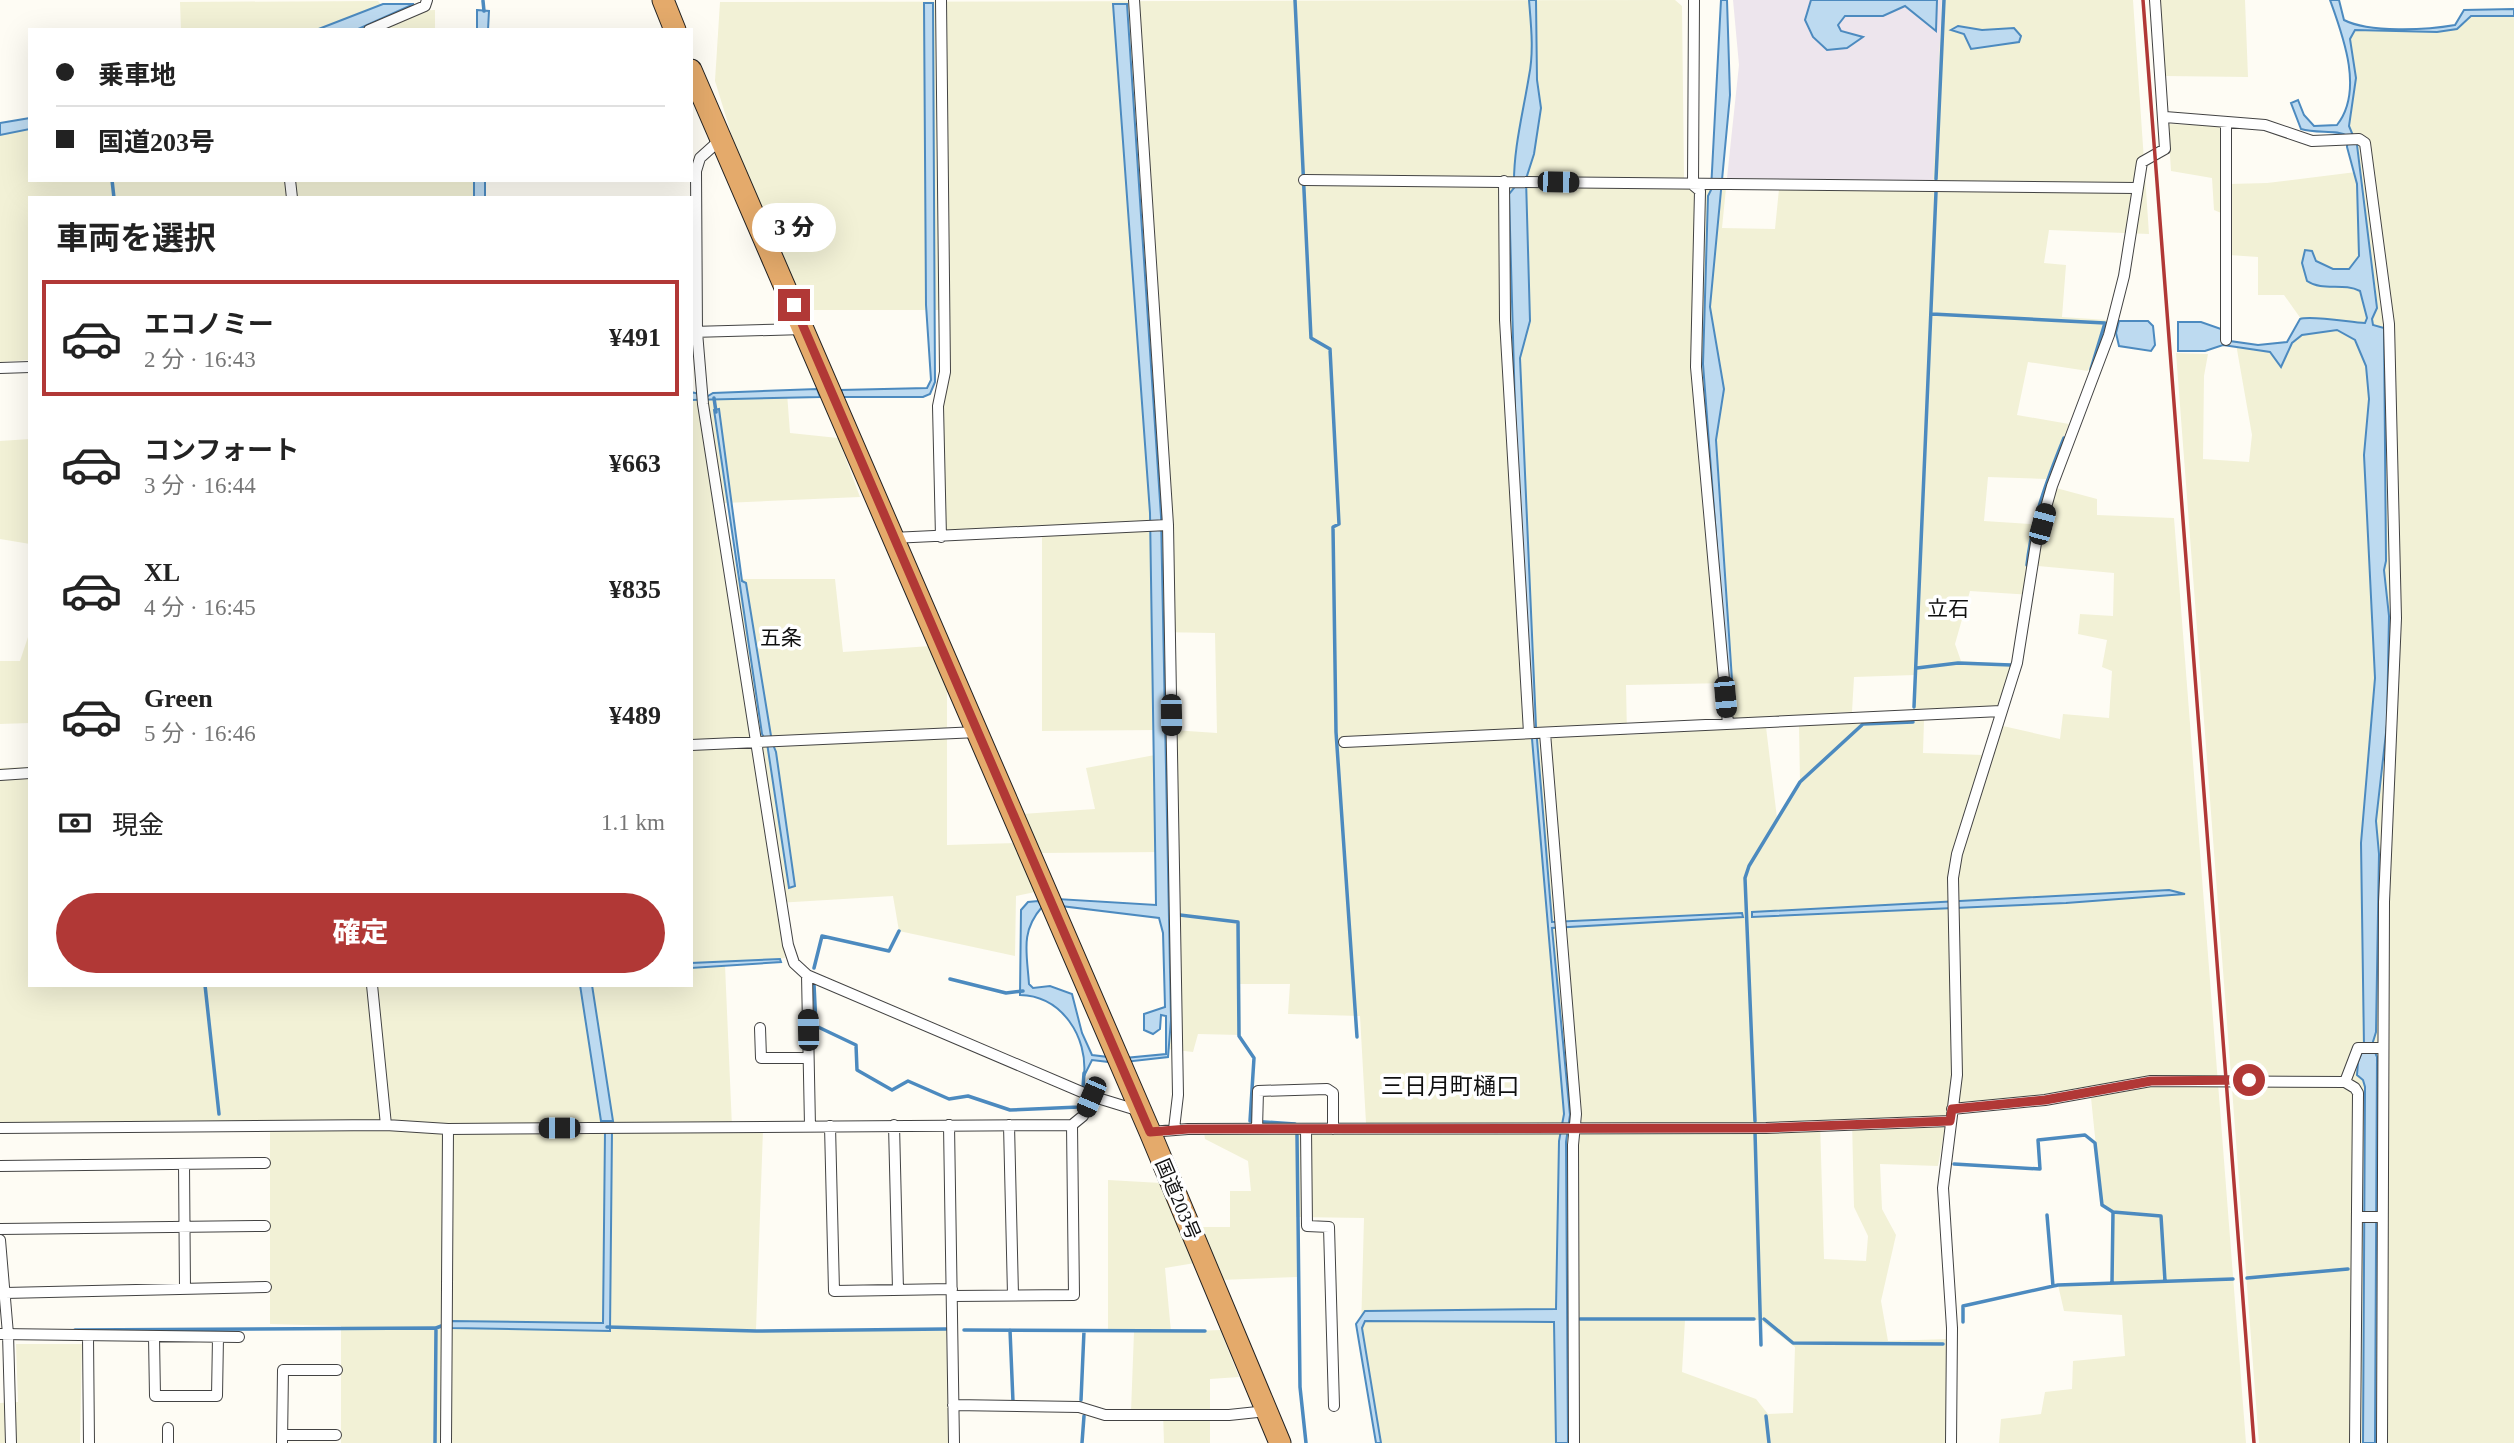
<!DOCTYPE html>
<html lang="ja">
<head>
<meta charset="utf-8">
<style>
  :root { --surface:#fff; --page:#f6f6f6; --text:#222; --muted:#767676; --line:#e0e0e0; --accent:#b13836 }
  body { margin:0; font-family:"Times New Roman","Noto Sans JP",serif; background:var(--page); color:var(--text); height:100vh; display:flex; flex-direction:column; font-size:26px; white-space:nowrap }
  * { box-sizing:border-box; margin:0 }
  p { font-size:23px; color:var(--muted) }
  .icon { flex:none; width:38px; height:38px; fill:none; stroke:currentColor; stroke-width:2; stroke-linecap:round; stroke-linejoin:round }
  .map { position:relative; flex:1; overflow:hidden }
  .sheet { position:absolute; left:28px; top:196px; width:665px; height:791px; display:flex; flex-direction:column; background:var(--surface); border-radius:0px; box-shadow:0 7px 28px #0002 }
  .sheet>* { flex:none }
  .top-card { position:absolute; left:28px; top:28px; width:665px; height:154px; border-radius:0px; box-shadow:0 7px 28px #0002; display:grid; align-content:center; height:154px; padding:0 28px; background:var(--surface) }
  .end { position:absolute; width:32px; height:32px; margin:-16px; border:9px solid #b13836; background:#fff; box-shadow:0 0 0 4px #fff }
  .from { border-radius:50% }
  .bubble { position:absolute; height:49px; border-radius:24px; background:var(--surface); box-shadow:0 7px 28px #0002; font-size:23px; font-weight:800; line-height:49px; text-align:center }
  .car { position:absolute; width:21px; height:42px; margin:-21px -10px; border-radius:9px; box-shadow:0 0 5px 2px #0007; background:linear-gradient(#222 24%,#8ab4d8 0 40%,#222 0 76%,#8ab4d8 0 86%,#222 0) }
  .top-card b { display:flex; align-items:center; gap:24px; height:66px; font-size:26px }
  .top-card b+b { border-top:2px solid var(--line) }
  .top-card i { width:18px; height:18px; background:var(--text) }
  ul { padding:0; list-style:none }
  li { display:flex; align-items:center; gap:21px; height:116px; margin:0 14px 10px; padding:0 14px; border:4px solid transparent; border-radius:0px }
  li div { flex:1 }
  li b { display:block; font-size:26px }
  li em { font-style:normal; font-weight:800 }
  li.selected { border-color:var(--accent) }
  li>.icon { width:63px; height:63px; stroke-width:1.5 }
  h2 { padding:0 28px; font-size:32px; line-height:84px }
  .pay { display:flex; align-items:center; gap:18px; height:77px; padding:0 28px; font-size:26px }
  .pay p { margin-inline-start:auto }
  .primary-button { display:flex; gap:14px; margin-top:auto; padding:14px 28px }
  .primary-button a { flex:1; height:80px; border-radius:42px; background:var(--accent); color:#fff; font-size:28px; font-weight:800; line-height:80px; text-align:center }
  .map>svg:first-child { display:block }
</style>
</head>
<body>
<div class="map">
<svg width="2514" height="1443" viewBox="0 0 2514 1443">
  <rect width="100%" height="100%" fill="#fefcf4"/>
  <path fill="#ede5ed" d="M1733 0H1942L1934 182 1727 178 1739 65Z"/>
  <path fill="#f2f1d6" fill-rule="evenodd" d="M1675 0 1682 6 1684 178H1727L1722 228 1775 229 1780 179 1933 182 1942 0H2133L2149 234 2049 230 2044 263 2066 265 2062 317 2107 320 2088 371 2028 362 2017 415 2069 424 2046 479 1988 477 1984 521 2045 525 2056 488 2097 499V515L2174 518 2246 1443H1999L2001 1419 2041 1414 2045 1392 2072 1389 2073 1361 2125 1356 2122 1315 2064 1311 2058 1285 2112 1282 2113 1212 2102 1205 2090 1088 1949 1106 1938 1166 1880 1164 1882 1209 1896 1235 1881 1301 1888 1341 1948 1339 1947 1443H1378L1361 1331 1364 1218 1296 1217 1297 1277 1220 1280 1197 1227H1230V1191H1251L1248 1161 1205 1139 1203 1126 1366 1123 1360 1016 1288 1014 1290 984H1240L1241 1035 1198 1034 1193 1052 1167 1049 1163 852 1039 853 1022 814 1095 809 1086 768 1160 754 1157 730 1042 731V529L944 533 939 310H807L735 146 715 81 720 2ZM2038 566 2114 573 2113 616 2080 614 2078 634 2107 640 2102 667 2112 671 2109 718 2063 714 2060 739 1994 724 1984 755 1923 753 1924 720 1799 726 1800 782 1777 818 1766 727 1627 735 1626 685 1729 683 1732 719 1852 712 1854 677 1915 675 1913 709 1997 708 2013 664 1961 661 1955 644 1970 591 2032 595ZM1156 632 1215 633 1217 733 1158 729ZM1820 1121H1852L1854 1207 1868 1236 1866 1261 1824 1259ZM1685 1320H1760L1795 1347 1793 1413 1768 1414 1756 1399 1682 1372Z
    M2160 0H2245L2248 77 2165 76Z
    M378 1 388 12 435 10V30H181L180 2Z
    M2472 13 2514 14V1443H2259L2176 353 2208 354 2204 376 2203 459 2249 462 2252 435 2236 344 2287 346 2306 326 2284 295H2258V257L2229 255 2226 215 2214 210 2212 178 2171 171 2168 124 2229 126V184L2267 183 2356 172 2345 136 2353 79 2345 28 2439 30 2457 27Z
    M30 126V180H479V198H30V360L0 362V131Z
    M787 393 790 433 838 438 860 497 724 503 738 579H835L843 652 931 646 947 685V845L1016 843 1035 892 1016 896 1015 956 899 931 893 896 777 903 785 958 725 965 732 1127 763 1129 756 1330 946 1329 950 1443H341V1326L270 1324V1121L0 1124V768L30 767V985H691V397Z
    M30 439V544L0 539V441Z
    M30 631V723L0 724V661H20Z
    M1108 1180 1161 1183 1195 1263 1165 1268 1171 1332 1220 1330 1239 1377 1210 1379V1443H1164L1163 1412H1131L1134 1332 1108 1331Z
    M16 1344H82L80 1443H0V1403L18 1402Z"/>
  <path fill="#bddaf0" stroke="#4c8abf" stroke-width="2" d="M1529 0H1536L1537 80 1541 108 1534 154 1526 179 1530 321 1520 358 1536 727 1552 922 1742 913 1743 917 1552 928 1570 1115 1566 1142 1568 1443H1556L1554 1322 1365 1321 1362 1328 1381 1443H1376L1356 1324 1365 1311 1556 1309 1559 1141 1564 1114 1531 727 1517 481 1509 194 1514 188C1513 150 1523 113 1529 76 1534 51 1531 25 1529 0Z
    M1721 0H1727L1730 95 1710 307 1724 389 1716 440 1733 695 1728 694 1703 364 1708 196 1711 190Z
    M1811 0H1937L1936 31 1905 6 1883 16H1845L1838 25 1841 31 1863 37 1847 48 1827 50 1813 37 1805 20Z
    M2330 0H2339L2344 20C2369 33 2427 30 2455 25L2464 10 2514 9V16H2471L2457 29 2437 32 2355 30 2350 39 2356 78 2349 126 2357 145 2377 308 2372 319 2373 325 2384 328 2386 561 2384 570 2389 616 2387 724 2376 821 2379 854 2376 1032 2372 1045 2377 1057 2375 1443H2363L2365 1087 2363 1080 2357 1075 2358 1062 2364 1047 2361 843 2375 678 2364 455 2369 399 2366 366 2355 340 2337 330 2302 335 2292 343 2281 367 2270 352 2223 345 2205 351H2178V322H2201L2221 329 2223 340 2258 345 2287 342 2300 319C2310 315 2349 322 2365 323L2367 318 2360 291C2343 282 2323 292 2307 281L2302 263 2305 250 2312 251 2316 261 2333 269H2349L2359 256 2357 184 2347 147 2348 136C2337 129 2317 134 2301 129L2291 103 2298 100 2304 115 2314 126 2337 125C2364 91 2343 36 2330 0Z
    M924 3H933L935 382 930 394 923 397H843L841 390 927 388 931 380 926 305Z
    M383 4H414L356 30H316Z
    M1113 4H1127L1161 516 1171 1020 1168 1057 1125 1062V1058L1166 1054V1016L1161 1015 1160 1029 1153 1034 1144 1030V1014L1165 1007 1163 933 1159 918 1061 906 1058 899 1156 905 1150 513Z
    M477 10 489 11 488 30H477Z
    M1958 26 1982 30 2014 28 2021 36 2019 42 1971 49 1964 34 1951 30Z
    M30 118V129L0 135V123Z
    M474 180H485V198H474Z
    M2119 321H2148L2153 326 2155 345 2151 351 2119 346 2116 333Z
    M817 389 820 397 691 400V392L708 396 713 393Z
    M719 409 742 581 746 583 772 742 776 752 795 886 789 888 767 743 762 734 714 410Z
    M2169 890 2185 894 2066 903 1752 917V912Z
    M1038 901 1042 907C1020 932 1027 953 1029 984L1033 988 1050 986 1072 994 1082 1033 1092 1055 1108 1057 1109 1062 1092 1060 1084 1076C1088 1037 1062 996 1020 995L1021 910 1028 902Z
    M780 959 781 962 691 968V963Z
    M580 985H592L613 1121H601Z
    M605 1131H612L610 1331 451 1328V1321L603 1323Z"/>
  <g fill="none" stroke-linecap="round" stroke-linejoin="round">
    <path stroke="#4c8abf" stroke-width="3.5" d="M1295 0 1311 338 1330 349 1339 524 1333 527 1336 732 1357 1037
      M483 1 484 11
      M1936 179 1944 0
      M112 180 114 198
      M1932 314 2105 323 2091 369
      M714 398 716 412
      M2027 565C2032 520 2047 480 2064 438
      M1917 668 1958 663 2011 665
      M1914 707 1936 192
      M1180 915 1238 922 1239 1036 1254 1058 1250 1121 1295 1124
      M814 968 822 936 889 951 899 931
      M950 979 1006 993 1023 991
      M814 984 816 1026 856 1045 857 1070 892 1090 908 1081 949 1099 968 1096 1010 1110 1079 1107 1082 1097
      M205 985 219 1114
      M1083 1088 1084 1073
      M1755 1121 1745 878 1749 866 1800 782 1863 724 1913 722
      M1755 1132 1761 1345
      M1297 1135 1300 1387 1306 1443
      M1954 1164 2040 1169 2038 1140 2085 1135 2095 1143 2102 1205 2113 1212 2161 1216 2165 1281
      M2047 1215 2053 1286
      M2247 1278 2348 1269
      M2112 1282 2113 1212
      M1580 1319H1754
      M1764 1319 1793 1343 1943 1344
      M1963 1322V1306L2058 1285 2233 1279
      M607 1327 756 1331 946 1329
      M75 1330 435 1328
      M964 1330 1205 1331
      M1010 1330 1013 1402
      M1081 1400 1084 1331
      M1766 1416 1769 1443
      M435 1443 436 1328 444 1325
      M1082 1443 1084 1416"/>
    <g stroke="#434343" stroke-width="12">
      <path id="street" d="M1134 0 1168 525 1178 1095 1174 1129
        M1694 0 1693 185 1700 191 1696 367 1728 724
        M369 30 425 6 427 0
        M2165 117 2265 125 2312 141 2359 139 2365 143 2389 324 2396 618 2384 902 2382 1443
        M2226 122V340
        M720 140 700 158 696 171 697 332 703 404 788 945 794 963 807 975 1091 1096 1140 1111
        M290 180 292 198
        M1304 180 2136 188
        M1504 181 1505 320 1529 733
        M692 332 804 329
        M0 368 30 367
        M941 537 938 406 945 372 941 0
        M892 538 1168 525
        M1545 733 1576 1114 1573 1145 1574 1443
        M1344 742 2001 711
        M691 745 978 732
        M0 775 30 773
        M807 975 810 1126
        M372 985 386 1125
        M760 1028 761 1058H808
        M2345 1082 2355 1088 2358 1093 2355 1443
        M1952 1109 2045 1100 2151 1081 2345 1082 2358 1048H2383
        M894 1125 898 1290
        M949 1125 954 1443
        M1009 1125 1013 1295
        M830 1126 834 1291 952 1289
        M0 1128 386 1125 448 1129 1072 1125 1083 1116 1091 1096
        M1257 1129 1258 1091 1327 1089 1333 1093V1129
        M1306 1129 1307 1226 1329 1227 1334 1406
        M1150 1132 1188 1129 1766 1128 1950 1121
        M184 1164 185 1289
        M0 1166 265 1163
        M2357 1217H2382
        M0 1229 265 1226
        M0 1240 8 1334 11 1443
        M5 1293 266 1287
        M952 1296 1074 1295 1072 1125
        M0 1334 239 1337
        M88 1337 89 1443
        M154 1337 155 1396H217L218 1337
        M953 1405 1079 1407 1105 1415H1229L1267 1411
        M168 1428V1443
        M282 1435H336
        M282 1443 283 1370H337
        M446 1443 448 1129
        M1951 1443 1952 1328 1943 1188 1957 1075 1953 878 1957 854 2017 663 2036 543 2052 486 2109 335 2124 276 2142 162 2165 149 2155 0"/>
    </g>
    <g stroke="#212121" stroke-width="23">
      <path id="highway" d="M663 0 675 30
        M691 70 1150 1132 1280 1443"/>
    </g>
    <use href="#street" stroke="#fff" stroke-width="10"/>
    <use href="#highway" stroke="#e4aa6b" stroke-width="21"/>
    <path stroke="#b13836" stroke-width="3.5" d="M2143 0 2254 1443"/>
  </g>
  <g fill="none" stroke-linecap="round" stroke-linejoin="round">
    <path stroke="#b13836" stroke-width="9" d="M794 305 1150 1132 1188 1129 1766 1128 1950 1121 1952 1109 2045 1100 2151 1081 2249 1080"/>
  </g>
  <g text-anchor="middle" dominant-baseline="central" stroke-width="7" stroke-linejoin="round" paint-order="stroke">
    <g font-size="19" fill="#101010" stroke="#fff">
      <text transform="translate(1178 1199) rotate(67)">国道203号</text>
    </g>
    <g font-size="21" fill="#101010" stroke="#fff">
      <text x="1948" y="609">立石</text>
      <text x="781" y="638">五条</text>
    </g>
    <g font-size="23" fill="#101010" stroke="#fff">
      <text x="1450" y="1086">三日月町樋口</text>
    </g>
  </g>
</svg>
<i class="end from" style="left:2249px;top:1080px"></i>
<i class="end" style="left:794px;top:305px"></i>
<div class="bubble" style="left:752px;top:203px;width:84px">3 分</div>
<i class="car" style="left:1558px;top:182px;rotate:91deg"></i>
<i class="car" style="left:2042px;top:524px;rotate:15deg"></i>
<i class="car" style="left:1725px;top:697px;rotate:175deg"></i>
<i class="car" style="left:1171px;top:715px;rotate:179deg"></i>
<i class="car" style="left:808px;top:1030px;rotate:359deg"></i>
<i class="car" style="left:1091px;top:1097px;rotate:203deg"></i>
<i class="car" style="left:559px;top:1128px;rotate:270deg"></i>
<div class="top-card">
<b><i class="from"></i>乗車地</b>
<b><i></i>国道203号</b>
</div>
<section class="sheet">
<h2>車両を選択</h2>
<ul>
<li class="selected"><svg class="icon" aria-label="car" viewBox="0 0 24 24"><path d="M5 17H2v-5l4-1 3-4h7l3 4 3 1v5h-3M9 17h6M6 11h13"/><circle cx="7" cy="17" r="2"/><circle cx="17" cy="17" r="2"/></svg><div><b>エコノミー</b><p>2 分 · 16:43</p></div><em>¥491</em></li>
<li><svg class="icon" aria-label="car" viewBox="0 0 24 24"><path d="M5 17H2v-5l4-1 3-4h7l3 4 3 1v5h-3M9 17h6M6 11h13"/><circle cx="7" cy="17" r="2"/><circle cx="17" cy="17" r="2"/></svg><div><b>コンフォート</b><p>3 分 · 16:44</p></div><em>¥663</em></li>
<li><svg class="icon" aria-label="car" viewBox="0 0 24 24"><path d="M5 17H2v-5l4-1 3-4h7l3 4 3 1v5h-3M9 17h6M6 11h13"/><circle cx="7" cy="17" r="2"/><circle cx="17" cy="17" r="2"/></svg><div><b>XL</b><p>4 分 · 16:45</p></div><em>¥835</em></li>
<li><svg class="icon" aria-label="car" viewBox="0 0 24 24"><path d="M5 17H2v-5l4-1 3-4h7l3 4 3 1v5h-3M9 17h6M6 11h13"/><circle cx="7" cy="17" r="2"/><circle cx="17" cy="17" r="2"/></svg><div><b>Green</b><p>5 分 · 16:46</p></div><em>¥489</em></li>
</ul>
<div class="pay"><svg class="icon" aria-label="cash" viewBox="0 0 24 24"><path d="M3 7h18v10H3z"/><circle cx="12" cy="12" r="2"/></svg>現金<p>1.1 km</p></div>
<div class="primary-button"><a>確定</a></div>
</section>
</div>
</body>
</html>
